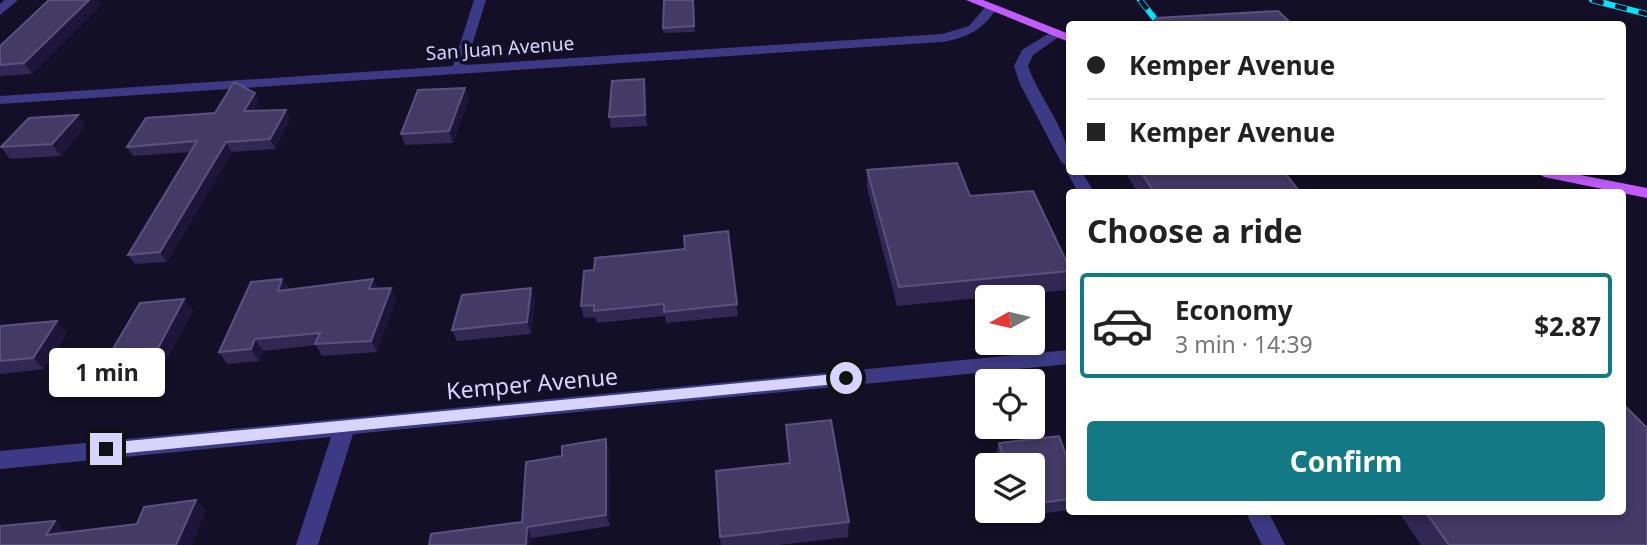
<!DOCTYPE html>
<html lang="en">
<head>
<meta charset="utf-8">
<style>
  :root { --surface:#fff; --page:#f2f2f2; --text:#222; --muted:#767676; --line:#e0e0e0; --accent:#137a85 }
  body { margin:0; font-family:"Noto Sans",sans-serif; background:var(--page); color:var(--text); height:100vh; display:flex; flex-direction:column; font-size:26px; white-space:nowrap }
  * { box-sizing:border-box; margin:0 }
  p { font-size:23px; color:var(--muted) }
  .icon { flex:none; width:38px; height:38px; fill:none; stroke:currentColor; stroke-width:2; stroke-linecap:round; stroke-linejoin:round }
  .map { position:relative; flex:1; overflow:hidden }
  .side { position:absolute; left:1066px; top:189px; width:560px; height:326px; display:flex; flex-direction:column; background:var(--surface); border-radius:7px; box-shadow:0 4px 10px #0003 }
  .side>* { flex:none }
  .banner { position:absolute; left:1066px; top:21px; width:560px; height:154px; border-radius:7px; box-shadow:0 4px 10px #0003; display:grid; align-content:center; height:154px; padding:0 21px; background:var(--surface) }
  .needle { width:46px; rotate:262deg }
  .buttons { position:absolute; left:975px; top:285px; display:grid; gap:14px }
  .buttons a { display:grid; place-items:center; width:70px; height:70px; border-radius:7px; background:var(--surface); box-shadow:0 4px 10px #0003; font-size:35px }
  .end { position:absolute; width:32px; height:32px; margin:-16px; border:9px solid #d9d4ff; background:#111; box-shadow:0 0 0 4px #111 }
  .from { border-radius:50% }
  .bubble { position:absolute; height:49px; border-radius:7px; background:var(--surface); box-shadow:0 4px 10px #0003; font-size:23px; font-weight:700; line-height:49px; text-align:center }
  .banner b { display:flex; align-items:center; gap:24px; height:66px; font-size:26px }
  .banner b+b { border-top:2px solid var(--line) }
  .banner i { width:18px; height:18px; background:var(--text) }
  ul { padding:0; list-style:none }
  li { display:flex; align-items:center; gap:21px; height:105px; margin:0 14px 10px; padding:0 7px; border:4px solid transparent; border-radius:7px }
  li div { flex:1 }
  li b { display:block; font-size:26px }
  li em { font-style:normal; font-weight:700 }
  li.current { border-color:var(--accent) }
  li>.icon { width:63px; height:63px; stroke-width:1.5 }
  h2 { padding:0 21px; font-size:32px; line-height:84px }
  .action { display:flex; gap:14px; margin-top:auto; padding:14px 21px }
  .action a { flex:1; height:80px; border-radius:7px; background:var(--accent); color:#fff; font-size:28px; font-weight:700; line-height:80px; text-align:center }
  .map>svg:first-child { display:block }
</style>
</head>
<body>
<div class="map">
<svg width="1647" height="545" viewBox="0 0 1647 545">
  <rect width="100%" height="100%" fill="#130f26"/>
  <g fill="none" stroke-linecap="round" stroke-linejoin="round">
    <path fill="#3d3a85" fill-rule="evenodd" d="M5 0H18L0 15V4Z
      M474 0H486L466 65 942 34 969 26 987 5 997 8C983 30 967 38 942 42L0 104V96L453 66Z
      M1069 350V364L353 434 318 545H296L331 437 0 469V451Z"/>
    <path fill="#3d3a85" fill-rule="evenodd" d="M1056 29 1060 30V36L1033 55 1028 66C1039 99 1071 132 1069 167L1061 162 1020 84 1014 66 1022 50Z
      M1069 169V172H1082L1094 192H1078L1067 172Z
      M1245 511H1268L1285 545H1262Z"/>
    <path fill="#c25bff" fill-rule="evenodd" d="M966 0H983L1069 34V42Z
      M1536 172H1565L1647 188V198L1544 177Z"/>
    <g stroke="#00e5ff" stroke-width="6">
      <path id="rail" d="M1140 0 1159 24
        M1592 0 1647 14"/>
    </g>
    <use href="#rail" stroke="#130f26" stroke-width="4.5" stroke-dasharray="12" stroke-linecap="butt"/>
  </g>
  <path fill="#312854" d="M694 0 695 32 663 33V28Z
    M101 5 32 74 0 76V46Z
    M1156 18 1292 24H1154Z
    M644 79 646 90 647 126 611 128 609 117Z
    M465 88 469 99 453 143 405 145 401 134Z
    M255 93 259 102 254 111 286 110 290 119 275 149 232 152 167 262 135 264 128 255 191 152 133 156 127 147 215 113Z
    M78 115 85 126 61 156 10 159 1 147Z
    M867 170 970 196 1069 267V280L1067 290 897 306 867 188Z
    M1125 172H1284L1300 192H1137Z
    M728 231 738 316 666 323 665 316 597 323 595 317 584 318 581 306 594 270 685 249Z
    M282 279 289 289 373 279 377 288 396 299 377 352 322 356 316 345 263 351 259 361 227 364 219 352Z
    M531 288 535 300 531 334 457 341 452 330Z
    M184 299 193 311 167 359 121 364 111 352Z
    M57 321 67 333 44 369 0 374V326Z
    M786 425 849 522 848 537 779 545H721L720 537 789 463Z
    M606 439 609 451 610 526 532 538V545H429L522 522 562 456Z
    M999 443 1069 463V510L1016 517 1015 511H1032V466H1000L996 454Z
    M1398 511H1622L1647 545H1421Z"/>
  <path fill="#1d163a" d="M89 0H98L101 5 32 74 24 63Z
    M644 79 646 90 647 126 645 115Z
    M465 88 469 99 453 143 449 131Z
    M255 93 259 102 249 121 244 111Z
    M286 110 290 119 275 149 270 139Z
    M78 115 85 126 61 156 52 144Z
    M226 142 232 152 167 262 160 252Z
    M282 279 289 291H278Z
    M373 279 378 291 369 289Z
    M391 288 396 299 377 352 371 341Z
    M531 288 535 300 531 334 527 322Z
    M184 299 193 311 167 359 158 348Z
    M57 321 67 333 44 369 33 358Z
    M255 339 263 351 259 361 251 349Z
    M606 439 609 451 610 526 606 515Z
    M196 500 206 511 192 545H176Z
    M55 521 67 532 60 545 46 535Z
    M527 527 532 538V545H526Z"/>
  <path fill="#433a66" stroke="#5a527e" stroke-width="2" d="M49 0H89L24 63 0 65V46Z
    M664 0H693L694 26 663 28Z
    M1278 11 1292 24H1169L1156 21V18Z
    M644 79 645 115 609 117 612 81Z
    M234 82 255 93 244 111 286 110 270 139 226 142 160 252 128 255 197 141 127 147 146 118 215 113Z
    M465 88 449 131 401 134 418 90Z
    M78 115 52 144 1 147 29 118Z
    M957 163 970 196 1033 191 1069 267V271L899 287 867 170Z
    M1141 172H1284L1300 192H1154Z
    M728 231 737 304 664 312V304L594 311V305L581 306 584 271 594 270 595 258 685 249 684 236Z
    M282 279 278 291 373 279 369 289 391 288 371 341 315 344 320 333 255 339 251 349 219 352 251 282Z
    M531 288 527 322 452 330 462 295Z
    M184 299 158 348 111 352 140 303Z
    M57 321 33 358 0 361V326Z
    M1622 403 1647 428V545H1449L1425 511H1622Z
    M831 420 849 522 720 537 716 471 790 463 786 425Z
    M1059 436 1069 463V499L1032 504V466H1006L999 443Z
    M606 439V515L527 527 526 545H429L431 534 522 522 526 462 562 456V446Z
    M196 500 176 545H0V526L55 521 46 535 137 524 144 507Z"/>
  <path fill="#d9d4ff" d="M846 373 853 378 846 383 106 455 99 449 106 443Z"/>
  <g text-anchor="middle" dominant-baseline="central" stroke-width="7" stroke-linejoin="round" paint-order="stroke">
    <g font-size="19" fill="#d9d4ff" stroke="#130f26">
      <text transform="translate(500 48) rotate(-4)">San Juan Avenue</text>
    </g>
    <g font-size="23" fill="#d9d4ff" stroke="#130f26">
      <text transform="translate(532 383) rotate(-5)">Kemper Avenue</text>
    </g>
  </g>
</svg>
<div class="buttons">
<a><svg class="needle" viewBox="-14 -14 28 28"><path d="M0-13l5 13h-10z" fill="#e53935"/><path d="M0 13l5-13h-10z" fill="#767676"/></svg></a>
<a><svg class="icon" aria-label="locate" viewBox="0 0 24 24"><circle cx="12" cy="12" r="6"/><path d="M12 2v4M12 18v4M2 12h4M18 12h4"/></svg></a>
<a><svg class="icon" aria-label="layers" viewBox="0 0 24 24"><path d="M12 4l9 5-9 5-9-5zM3 14l9 5 9-5"/></svg></a>
</div>
<i class="end from" style="left:846px;top:378px"></i>
<i class="end" style="left:106px;top:449px"></i>
<div class="bubble" style="left:49px;top:348px;width:116px">1 min</div>
<div class="banner">
<b><i class="from"></i>Kemper Avenue</b>
<b><i></i>Kemper Avenue</b>
</div>
<section class="side">
<h2>Choose a ride</h2>
<ul>
<li class="current"><svg class="icon" aria-label="car" viewBox="0 0 24 24"><path d="M5 17H2v-5l4-1 3-4h7l3 4 3 1v5h-3M9 17h6M6 11h13"/><circle cx="7" cy="17" r="2"/><circle cx="17" cy="17" r="2"/></svg><div><b>Economy</b><p>3 min · 14:39</p></div><em>$2.87</em></li>
</ul>
<div class="action"><a>Confirm</a></div>
</section>
</div>
</body>
</html>
